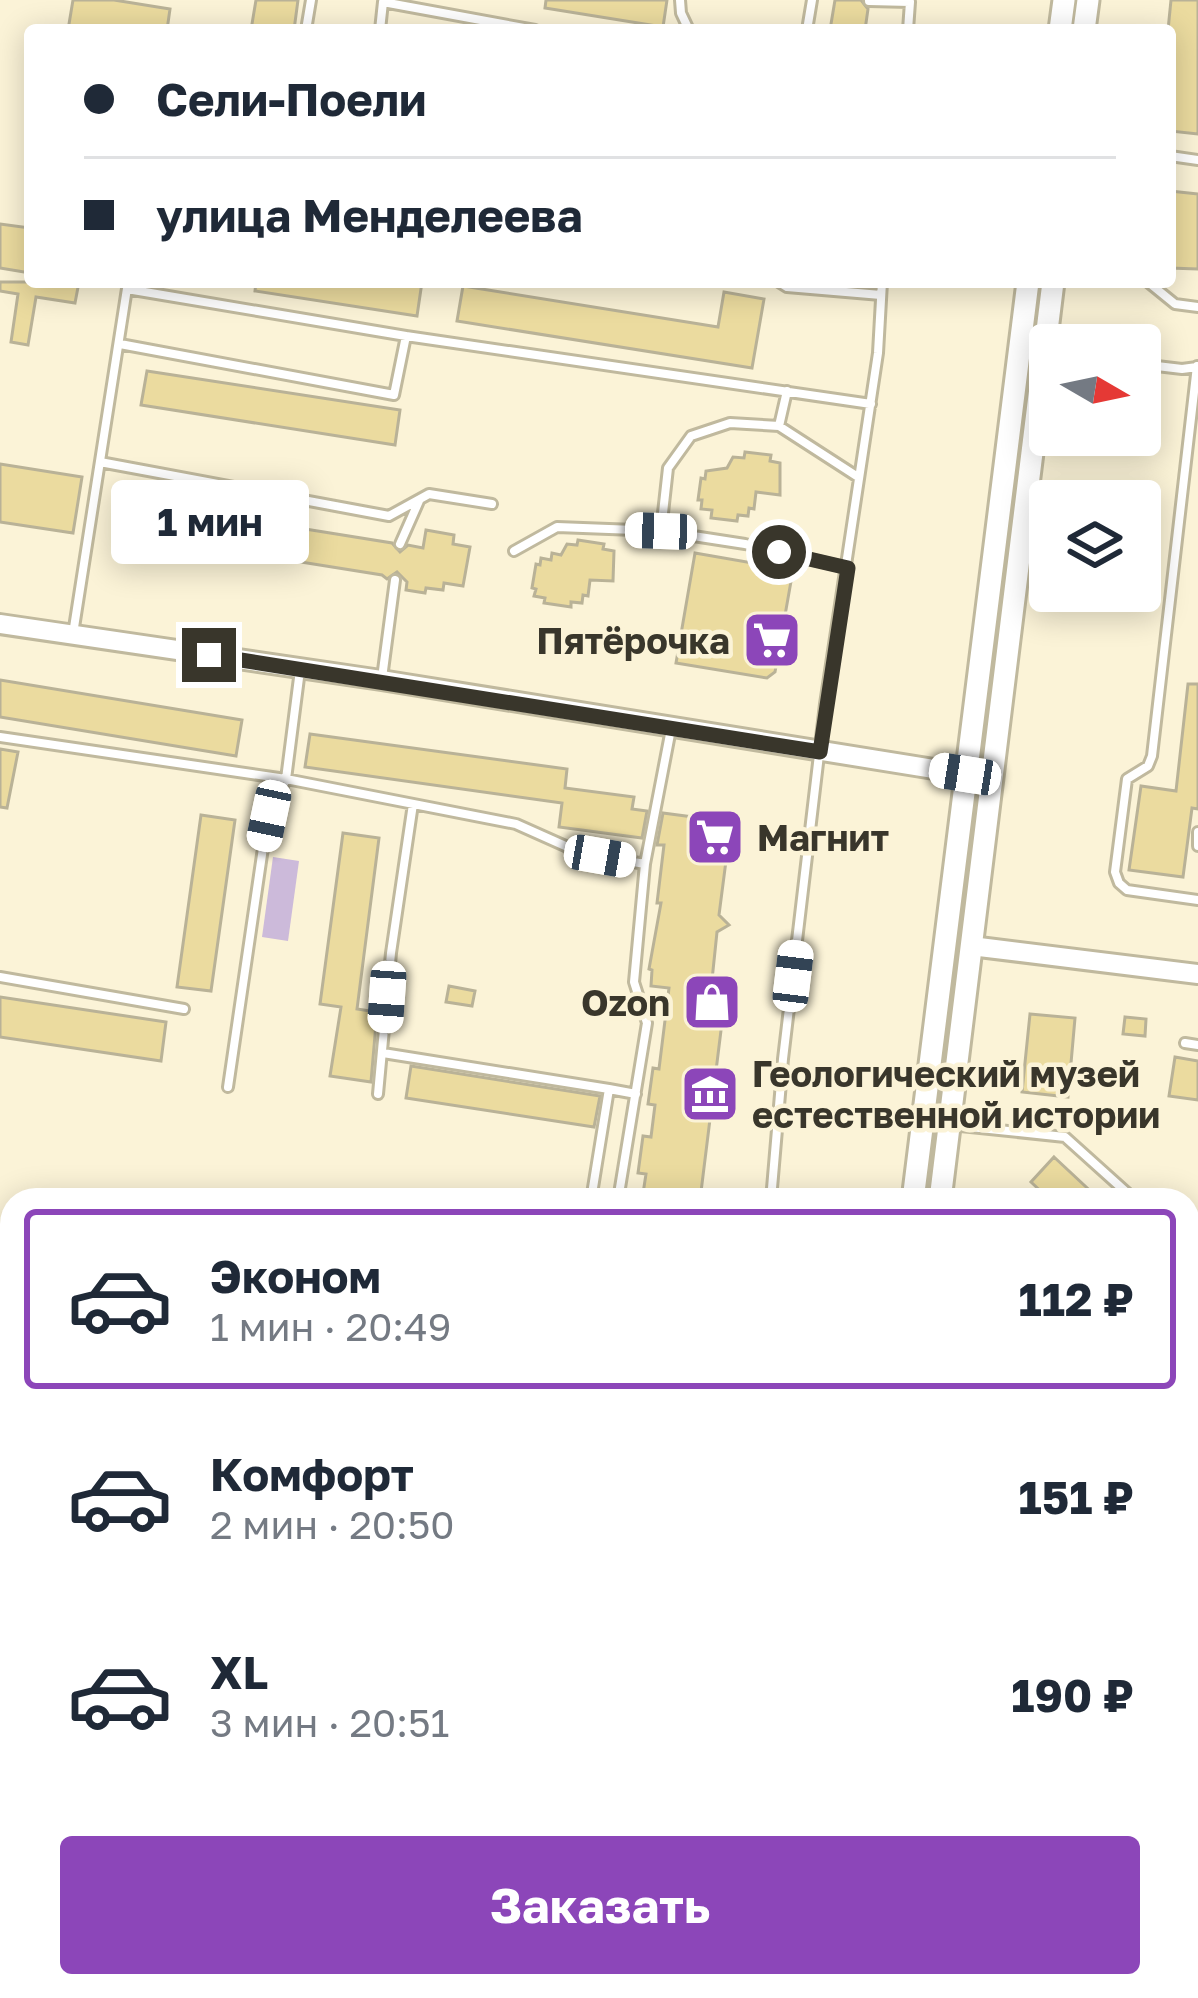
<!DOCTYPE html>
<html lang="ru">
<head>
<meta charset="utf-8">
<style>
  :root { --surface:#fff; --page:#f6f6f7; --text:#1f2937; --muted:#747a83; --line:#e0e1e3; --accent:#8c46b9 }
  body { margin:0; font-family:"Golos Text",sans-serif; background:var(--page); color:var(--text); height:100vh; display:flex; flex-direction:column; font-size:45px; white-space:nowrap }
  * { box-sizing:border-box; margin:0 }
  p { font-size:39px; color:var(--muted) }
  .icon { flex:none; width:66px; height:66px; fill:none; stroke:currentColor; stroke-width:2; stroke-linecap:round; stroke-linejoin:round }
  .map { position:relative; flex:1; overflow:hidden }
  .side { position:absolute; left:0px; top:1188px; width:1200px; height:810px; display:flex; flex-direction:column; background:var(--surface); border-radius:36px 36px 0 0; box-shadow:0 6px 30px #0003 }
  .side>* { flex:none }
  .top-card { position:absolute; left:24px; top:24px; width:1152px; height:264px; border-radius:12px; box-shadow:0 6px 30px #0003; display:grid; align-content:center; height:264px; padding:0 60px; background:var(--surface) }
  .needle { width:78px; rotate:99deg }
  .tools { position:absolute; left:1029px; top:324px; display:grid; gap:24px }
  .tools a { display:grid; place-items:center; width:132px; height:132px; border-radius:12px; background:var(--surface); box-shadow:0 6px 30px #0003; font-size:60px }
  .end { position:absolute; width:54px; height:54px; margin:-27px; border:15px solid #39362b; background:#fff; box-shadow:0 0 0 6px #fff }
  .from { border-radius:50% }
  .bubble { position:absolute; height:84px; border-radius:12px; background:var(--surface); box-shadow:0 6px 30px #0003; font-size:39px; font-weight:700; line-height:84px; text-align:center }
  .car { position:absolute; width:36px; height:72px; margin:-36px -18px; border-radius:15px; box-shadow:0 0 9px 3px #0007; background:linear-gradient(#fff 24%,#345 0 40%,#fff 0 76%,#345 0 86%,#fff 0) }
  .top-card b { display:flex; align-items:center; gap:42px; height:114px; font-size:45px }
  .top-card b+b { border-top:3px solid var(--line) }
  .top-card i { width:30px; height:30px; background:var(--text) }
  ul { padding:21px 0 0; list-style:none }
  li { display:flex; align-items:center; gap:36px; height:180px; margin:0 24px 18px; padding:0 36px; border:6px solid transparent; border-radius:12px }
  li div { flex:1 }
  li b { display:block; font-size:45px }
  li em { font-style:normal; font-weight:700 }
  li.on { border-color:var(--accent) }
  li>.icon { width:108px; height:108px; stroke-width:1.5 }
  .cta { display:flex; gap:24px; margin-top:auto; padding:24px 60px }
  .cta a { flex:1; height:138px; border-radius:12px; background:var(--accent); color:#fff; font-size:48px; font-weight:700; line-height:138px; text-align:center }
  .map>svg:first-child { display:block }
</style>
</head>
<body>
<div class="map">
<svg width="1198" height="1998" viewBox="0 0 1198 1998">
  <rect width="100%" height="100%" fill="#fbf3d7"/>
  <path fill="#ccbada" d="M273 857 299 861 288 941 262 937Z"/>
  <path fill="#ebdb9f" stroke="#b9b297" stroke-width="3" d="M73 0H114L170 9 167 30H68Z
    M256 0H298L294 30H251Z
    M546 0H667L663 27 545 8Z
    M835 0H861L868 9 865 30H830Z
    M1171 0H1198V134L1170 131 1168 30Z
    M1170 191 1198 194V269L1170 268Z
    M0 224 30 228V273L0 268Z
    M0 282H79L75 303 36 297 28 345 11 342 18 294 0 291Z
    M256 282H422L417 316 255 291Z
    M463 286 718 327 724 292 764 299 752 368 457 321Z
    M147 371 400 410 395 445 141 405Z
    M745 452 771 455 770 461 780 463V495L756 492 754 509 749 508 748 516 738 515 737 521 711 518 712 510 701 509 702 500H698L701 478 705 479 706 471 727 468 733 457 744 458Z
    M0 464 82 477 73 533 0 522Z
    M125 500 392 543 400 552 408 545 423 548 426 530 454 535 453 544 470 547 463 586 444 583 443 590 426 588 425 593 406 590 407 582 397 572 387 579 382 575 120 533Z
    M578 540 604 544 603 549 614 551 613 581 590 580 588 596 583 595 582 603 571 602V607L544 603 545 598 534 596 536 589 532 588 536 564 540 565 541 558 551 560 552 553 561 555 567 544 577 545Z
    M695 553 793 570 775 672 767 678 676 663Z
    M0 680 242 720 236 756 0 717Z
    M1188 684H1198V809L1192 808 1183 877 1129 870 1141 786 1176 791Z
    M310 734 567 769 565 788 634 797 632 809 647 811 642 838 559 827 562 803 305 767Z
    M0 749 18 752 7 808 0 807Z
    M663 813 723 821 730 830 719 915 729 925 717 932 712 980 719 981 726 990 700 1200H642L646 1174 638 1173 643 1136 651 1137 655 1105 648 1104 653 1068 659 1069 669 988 651 986 652 970 649 969 661 903H657L664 845H657Z
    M201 815 235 820 211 991 177 987Z
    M343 833 379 838 357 1009 377 1012 371 1082 330 1076 341 1007 320 1004Z
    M449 986 475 991 472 1006 446 1002Z
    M0 997 166 1022 161 1061 0 1037Z
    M1030 1014 1075 1018 1068 1097 1022 1092Z
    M1125 1017 1146 1019 1145 1036 1123 1034Z
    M1175 1057 1198 1061V1100L1169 1096Z
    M411 1066 600 1096 594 1127 406 1098Z
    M1054 1157 1100 1200H1050L1031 1182Z"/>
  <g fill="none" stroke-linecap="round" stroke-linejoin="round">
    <g stroke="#c0b99e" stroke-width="14">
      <path id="service" d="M680 0 681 13 689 30
        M869 1 910 2
        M306 30 311 0
        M380 30 383 2 535 30
        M807 30 812 0
        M908 30 910 2
        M1170 156 1198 160
        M779 282 787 287 881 295
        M1148 282 1175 304 1198 307
        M127 289 406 336 871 404
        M120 344 394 395 406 336
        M1140 364 1182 369 1197 367
        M1197 366 1152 756 1148 766 1127 779 1115 872 1119 883 1127 890 1198 900
        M779 426 787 391
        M100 462 389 516 429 494 492 504
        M400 544 419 501
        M514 551 557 527 661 531
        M848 568 745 544 661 531 668 468 691 436 730 423 779 426 858 477
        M73 634 128 282
        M382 678 395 580
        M0 737 286 779 516 824 581 853 645 864
        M1198 832V846
        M0 977 184 1009
        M1185 1043 1198 1045
        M383 1053 609 1089 591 1200
        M228 1087 263 848 269 816 286 779 300 670
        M609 1089 636 1094
        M378 1094 391 953 413 804
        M951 1125 1065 1137 1135 1200
        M618 1200 647 1023 634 982 645 864 671 729
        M771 1200 783 1059 825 704 878 353 882 282
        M1188 1247 1198 1256
        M1188 1432 1198 1440
        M1188 1611 1198 1539
        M0 1640 12 1641
        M1188 1681 1198 1682
        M915 1986 930 1998
        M1148 1986 1154 1998
        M510 1998 512 1986
        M678 1998 679 1986"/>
    </g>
    <g stroke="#c0b99e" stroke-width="24">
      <path id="tertiary" d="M0 624 381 680 965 774
        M971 946 1198 974"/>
    </g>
    <g stroke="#c0b99e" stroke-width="27">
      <path id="secondary" d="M1060 30 1064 0
        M1084 30 1088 0
        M913 1200 1028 282
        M940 1200 1053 282
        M813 1998 814 1986
        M842 1998 844 1986"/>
    </g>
    <use href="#service" stroke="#fff" stroke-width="8"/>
    <use href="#tertiary" stroke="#fff" stroke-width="18"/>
    <use href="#secondary" stroke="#fff" stroke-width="21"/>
  </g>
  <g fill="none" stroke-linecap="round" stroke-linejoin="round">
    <path stroke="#39362b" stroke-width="15" d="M209 655 820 752 848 568 779 552"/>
  </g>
  <defs>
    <g id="supermarket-square" transform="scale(3)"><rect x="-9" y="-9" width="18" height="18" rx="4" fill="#8c46b9" stroke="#fbf3d7"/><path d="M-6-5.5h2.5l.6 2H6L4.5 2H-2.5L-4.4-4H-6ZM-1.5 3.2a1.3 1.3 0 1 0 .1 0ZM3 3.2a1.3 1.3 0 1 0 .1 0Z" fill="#fff"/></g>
    <g id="shop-square" transform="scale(3)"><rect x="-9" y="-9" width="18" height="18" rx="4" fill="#8c46b9" stroke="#fbf3d7"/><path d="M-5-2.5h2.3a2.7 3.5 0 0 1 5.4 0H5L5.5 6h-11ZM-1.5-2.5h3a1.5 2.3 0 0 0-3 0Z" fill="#fff"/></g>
    <g id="museum-square" transform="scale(3)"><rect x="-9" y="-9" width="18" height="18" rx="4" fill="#8c46b9" stroke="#fbf3d7"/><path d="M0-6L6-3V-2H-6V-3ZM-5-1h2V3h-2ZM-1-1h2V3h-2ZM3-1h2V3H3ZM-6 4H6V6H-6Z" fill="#fff"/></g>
  </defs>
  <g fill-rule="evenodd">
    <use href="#supermarket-square" x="772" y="640"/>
    <use href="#supermarket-square" x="715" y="837"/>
    <use href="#shop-square" x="712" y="1002"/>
    <use href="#museum-square" x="710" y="1094"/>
  </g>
  <g text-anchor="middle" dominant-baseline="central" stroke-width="9" stroke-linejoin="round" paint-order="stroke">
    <g font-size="36" font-weight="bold" fill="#39362b" stroke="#fbf3d7" text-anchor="end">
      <text x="730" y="640">Пятёрочка</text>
      <text x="757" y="837" text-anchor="start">Магнит</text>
      <text x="670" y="1002">Ozon</text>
      <text x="752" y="1073" text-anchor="start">Геологический музей<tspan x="752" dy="41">естественной истории</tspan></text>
    </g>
  </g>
</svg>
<div class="tools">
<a><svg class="needle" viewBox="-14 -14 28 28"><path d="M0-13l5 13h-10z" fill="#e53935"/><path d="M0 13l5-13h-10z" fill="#747a83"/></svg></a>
<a><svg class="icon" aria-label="layers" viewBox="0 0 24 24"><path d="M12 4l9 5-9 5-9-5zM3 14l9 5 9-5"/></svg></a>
</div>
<i class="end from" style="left:779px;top:552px"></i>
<i class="end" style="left:209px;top:655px"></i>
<div class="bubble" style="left:111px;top:480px;width:198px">1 мин</div>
<i class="car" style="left:661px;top:531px;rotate:272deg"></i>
<i class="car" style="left:965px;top:774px;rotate:279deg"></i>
<i class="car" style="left:269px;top:816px;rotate:192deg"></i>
<i class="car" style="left:600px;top:856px;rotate:100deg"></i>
<i class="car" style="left:793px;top:976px;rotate:7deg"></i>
<i class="car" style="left:387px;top:997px;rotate:184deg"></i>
<div class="top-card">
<b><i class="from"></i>Сели-Поели</b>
<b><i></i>улица Менделеева</b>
</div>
<section class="side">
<ul>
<li class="on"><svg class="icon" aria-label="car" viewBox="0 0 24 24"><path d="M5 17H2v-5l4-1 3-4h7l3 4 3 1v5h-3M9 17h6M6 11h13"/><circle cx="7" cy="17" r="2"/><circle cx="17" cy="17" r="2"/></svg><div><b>Эконом</b><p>1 мин · 20:49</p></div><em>112 ₽</em></li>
<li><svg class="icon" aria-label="car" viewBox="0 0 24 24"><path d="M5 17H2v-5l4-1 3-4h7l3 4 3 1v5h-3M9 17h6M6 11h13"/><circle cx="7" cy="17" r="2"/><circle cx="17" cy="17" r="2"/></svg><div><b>Комфорт</b><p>2 мин · 20:50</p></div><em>151 ₽</em></li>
<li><svg class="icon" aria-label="car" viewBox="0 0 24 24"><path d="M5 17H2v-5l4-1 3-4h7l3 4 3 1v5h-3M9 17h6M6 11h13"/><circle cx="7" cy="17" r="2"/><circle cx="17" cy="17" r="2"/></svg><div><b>XL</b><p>3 мин · 20:51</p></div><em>190 ₽</em></li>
</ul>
<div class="cta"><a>Заказать</a></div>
</section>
</div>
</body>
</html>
